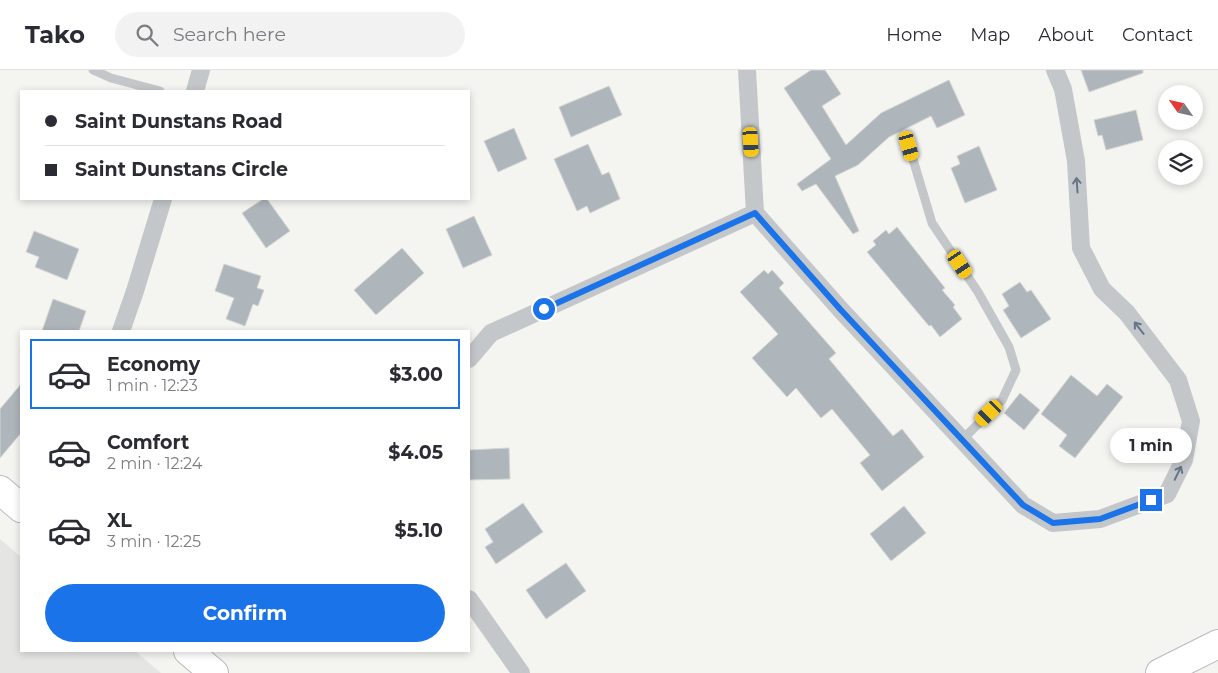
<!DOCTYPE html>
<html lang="en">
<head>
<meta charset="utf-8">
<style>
  :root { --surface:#fff; --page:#f2f2f3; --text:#2b2b33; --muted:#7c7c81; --line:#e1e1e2; --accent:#1a73e8 }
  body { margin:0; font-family:Montserrat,sans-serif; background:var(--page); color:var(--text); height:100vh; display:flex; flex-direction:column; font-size:19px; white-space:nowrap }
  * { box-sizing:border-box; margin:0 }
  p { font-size:16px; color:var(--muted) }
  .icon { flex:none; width:28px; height:28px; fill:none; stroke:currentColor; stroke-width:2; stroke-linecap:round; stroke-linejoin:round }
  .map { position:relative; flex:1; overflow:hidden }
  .drawer { position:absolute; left:20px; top:260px; width:450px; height:322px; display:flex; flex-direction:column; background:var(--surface); border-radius:0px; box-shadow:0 2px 8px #0003 }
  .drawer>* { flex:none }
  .banner { position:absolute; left:20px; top:20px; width:450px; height:110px; border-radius:0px; box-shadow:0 2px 8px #0003; display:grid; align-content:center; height:110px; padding:0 25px; background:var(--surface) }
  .needle { width:32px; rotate:304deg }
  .buttons { position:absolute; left:1158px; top:15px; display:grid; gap:10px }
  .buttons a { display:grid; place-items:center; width:45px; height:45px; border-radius:50%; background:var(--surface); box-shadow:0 2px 8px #0003; font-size:25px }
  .end { position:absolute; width:22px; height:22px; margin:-11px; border:6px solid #1a73e8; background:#fff; box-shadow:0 0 0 2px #fff }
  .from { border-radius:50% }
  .bubble { position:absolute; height:35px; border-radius:18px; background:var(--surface); box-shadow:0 2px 8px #0003; font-size:16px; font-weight:700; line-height:35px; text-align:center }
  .car { position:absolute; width:15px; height:30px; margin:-15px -8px; border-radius:6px; box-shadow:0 0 4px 1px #0007; background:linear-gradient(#f5c518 24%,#345 0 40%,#f5c518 0 76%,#345 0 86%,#f5c518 0) }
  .banner b { display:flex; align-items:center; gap:18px; height:48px; font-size:19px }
  .banner b+b { border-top:1px solid var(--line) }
  .banner i { width:12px; height:12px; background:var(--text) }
  ul { padding:9px 0 0; list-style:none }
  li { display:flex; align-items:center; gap:15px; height:70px; margin:0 10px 8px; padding:0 15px; border:2px solid transparent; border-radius:0px }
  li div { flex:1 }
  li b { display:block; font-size:19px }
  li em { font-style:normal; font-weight:700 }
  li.current { border-color:var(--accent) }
  li>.icon { width:45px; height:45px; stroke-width:1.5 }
  .cta { display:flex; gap:10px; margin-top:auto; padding:10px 25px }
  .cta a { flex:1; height:58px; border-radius:30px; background:var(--accent); color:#fff; font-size:20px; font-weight:700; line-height:58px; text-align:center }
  header { display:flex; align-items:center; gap:30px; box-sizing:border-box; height:70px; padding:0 25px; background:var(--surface); border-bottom:1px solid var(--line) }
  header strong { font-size:24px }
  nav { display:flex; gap:28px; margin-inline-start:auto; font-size:18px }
  .search { width:350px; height:45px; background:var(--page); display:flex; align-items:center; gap:12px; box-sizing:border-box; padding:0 18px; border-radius:28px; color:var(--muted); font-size:19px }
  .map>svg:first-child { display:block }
</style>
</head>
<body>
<header>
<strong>Tako</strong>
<div class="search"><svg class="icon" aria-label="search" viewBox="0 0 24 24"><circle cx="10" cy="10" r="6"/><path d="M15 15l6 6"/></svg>Search here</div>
<nav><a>Home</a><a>Map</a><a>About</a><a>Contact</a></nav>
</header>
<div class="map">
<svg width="1218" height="603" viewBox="0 0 1218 603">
  <rect width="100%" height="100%" fill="#f4f5f0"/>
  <path fill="#e5e6e4" d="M0 469 21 487V581H135L161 603H0Z"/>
  <path fill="#aeb5bb" stroke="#d5d6d3" d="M811 0H825L841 24 822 36 846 75 881 43 949 10 965 45 937 58 931 46 889 67 858 95 835 106 859 161 853 164 816 114 802 121 797 114 831 89 784 18Z
    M1081 0H1143V3L1089 22Z
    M609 16 622 45 571 67 559 37Z
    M1136 40 1143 70 1106 80 1102 65 1098 66 1094 50Z
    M514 58 527 89 498 102 484 71Z
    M588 74 602 105 609 102 620 129 590 143 587 136 577 141 554 89Z
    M979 76 997 120 965 133 951 98 960 94 957 86Z
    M263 129H267L290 161 266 178 242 143Z
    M474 146 492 185 463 198 446 159Z
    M897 157 945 218 942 220 955 235 953 237 962 249 940 267 931 255 929 256 867 182 876 175 873 171 886 160 889 164Z
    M34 161 79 179 67 210 35 197 39 187 26 182Z
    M402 178 424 203 376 245 354 220Z
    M224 194 261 206 257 218 264 220 258 236 253 234 245 256 226 249 234 228 215 221Z
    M764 200 768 204 772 200 784 213 779 218 836 283 829 289 893 366 902 359 924 387 882 421 860 393 870 385 832 339 821 348 796 318 787 327 752 288 778 264 740 222Z
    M1020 212 1027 222 1031 220 1051 249 1021 268 1003 240 1009 236 1002 224Z
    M53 229 86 241 79 261H42Z
    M1071 305 1097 326 1107 314 1123 327 1075 388 1059 376 1067 365 1041 344Z
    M21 314V363L0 388V339Z
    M1020 323 1040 340 1024 360 1004 343Z
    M509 378 510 409 469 410V380Z
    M523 433 543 462 496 494 485 477 493 472 485 459Z
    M904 436 926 463 891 491 870 464Z
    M566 493 586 521 546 549 526 520Z"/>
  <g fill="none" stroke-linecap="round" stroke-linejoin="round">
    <g stroke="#b6babe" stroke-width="30">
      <path id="primary" d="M0 420 21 438
        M188 581 214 603
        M1160 603 1218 574"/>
    </g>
    <path stroke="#c3c7ca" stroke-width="9" d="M93 0 111 8 160 21
      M909 76 932 153 978 222 1009 277 1016 300 1002 330 962 370"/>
    <path stroke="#c3c7ca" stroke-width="18" d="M195 21 201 0
      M755 143 840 239 1023 435 1053 453 1100 449 1167 424 1184 390 1191 351 1178 310 1127 243 1102 219 1081 178 1076 91 1063 19 1055 0
      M121 261 135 221 163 129
      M469 289 491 263 755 143 747 0
      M469 529 521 603"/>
    <use href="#primary" stroke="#fff" stroke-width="28"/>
  </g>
  <defs><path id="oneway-shaft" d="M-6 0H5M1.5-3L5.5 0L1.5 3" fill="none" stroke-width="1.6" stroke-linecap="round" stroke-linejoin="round" transform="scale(1.25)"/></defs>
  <g stroke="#667587">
    <use href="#oneway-shaft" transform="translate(1077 115) rotate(-94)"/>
    <use href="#oneway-shaft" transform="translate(1139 258) rotate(-128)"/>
    <use href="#oneway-shaft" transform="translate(1178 403) rotate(-64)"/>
  </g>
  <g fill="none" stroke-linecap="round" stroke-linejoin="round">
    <path stroke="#1a73e8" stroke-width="6" d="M544 239 755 143 840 239 1023 435 1053 453 1100 449 1151 430"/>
  </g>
</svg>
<div class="buttons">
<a><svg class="needle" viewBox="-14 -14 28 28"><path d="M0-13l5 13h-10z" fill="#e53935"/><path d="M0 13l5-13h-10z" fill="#7c7c81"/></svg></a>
<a><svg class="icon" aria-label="layers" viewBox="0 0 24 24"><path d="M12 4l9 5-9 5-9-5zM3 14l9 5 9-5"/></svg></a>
</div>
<i class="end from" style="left:544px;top:239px"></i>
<i class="end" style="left:1151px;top:430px"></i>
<div class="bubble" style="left:1110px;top:358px;width:82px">1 min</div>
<i class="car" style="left:751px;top:72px;rotate:176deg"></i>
<i class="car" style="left:909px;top:76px;rotate:164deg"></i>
<i class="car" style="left:960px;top:194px;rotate:146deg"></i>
<i class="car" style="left:989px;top:343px;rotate:226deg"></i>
<div class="banner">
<b><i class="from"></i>Saint Dunstans Road</b>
<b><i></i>Saint Dunstans Circle</b>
</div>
<section class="drawer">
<ul>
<li class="current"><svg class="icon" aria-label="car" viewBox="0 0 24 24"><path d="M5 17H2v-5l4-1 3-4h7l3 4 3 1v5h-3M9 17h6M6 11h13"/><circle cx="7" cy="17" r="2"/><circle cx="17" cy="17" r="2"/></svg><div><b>Economy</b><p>1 min · 12:23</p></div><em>$3.00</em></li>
<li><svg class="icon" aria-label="car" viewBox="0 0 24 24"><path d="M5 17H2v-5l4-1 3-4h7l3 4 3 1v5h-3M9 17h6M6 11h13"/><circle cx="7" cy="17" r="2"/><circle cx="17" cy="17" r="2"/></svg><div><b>Comfort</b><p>2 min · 12:24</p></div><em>$4.05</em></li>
<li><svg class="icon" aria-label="car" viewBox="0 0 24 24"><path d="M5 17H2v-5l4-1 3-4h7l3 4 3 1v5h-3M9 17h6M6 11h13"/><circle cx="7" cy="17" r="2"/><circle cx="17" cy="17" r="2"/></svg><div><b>XL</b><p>3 min · 12:25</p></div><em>$5.10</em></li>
</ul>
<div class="cta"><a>Confirm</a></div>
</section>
</div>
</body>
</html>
